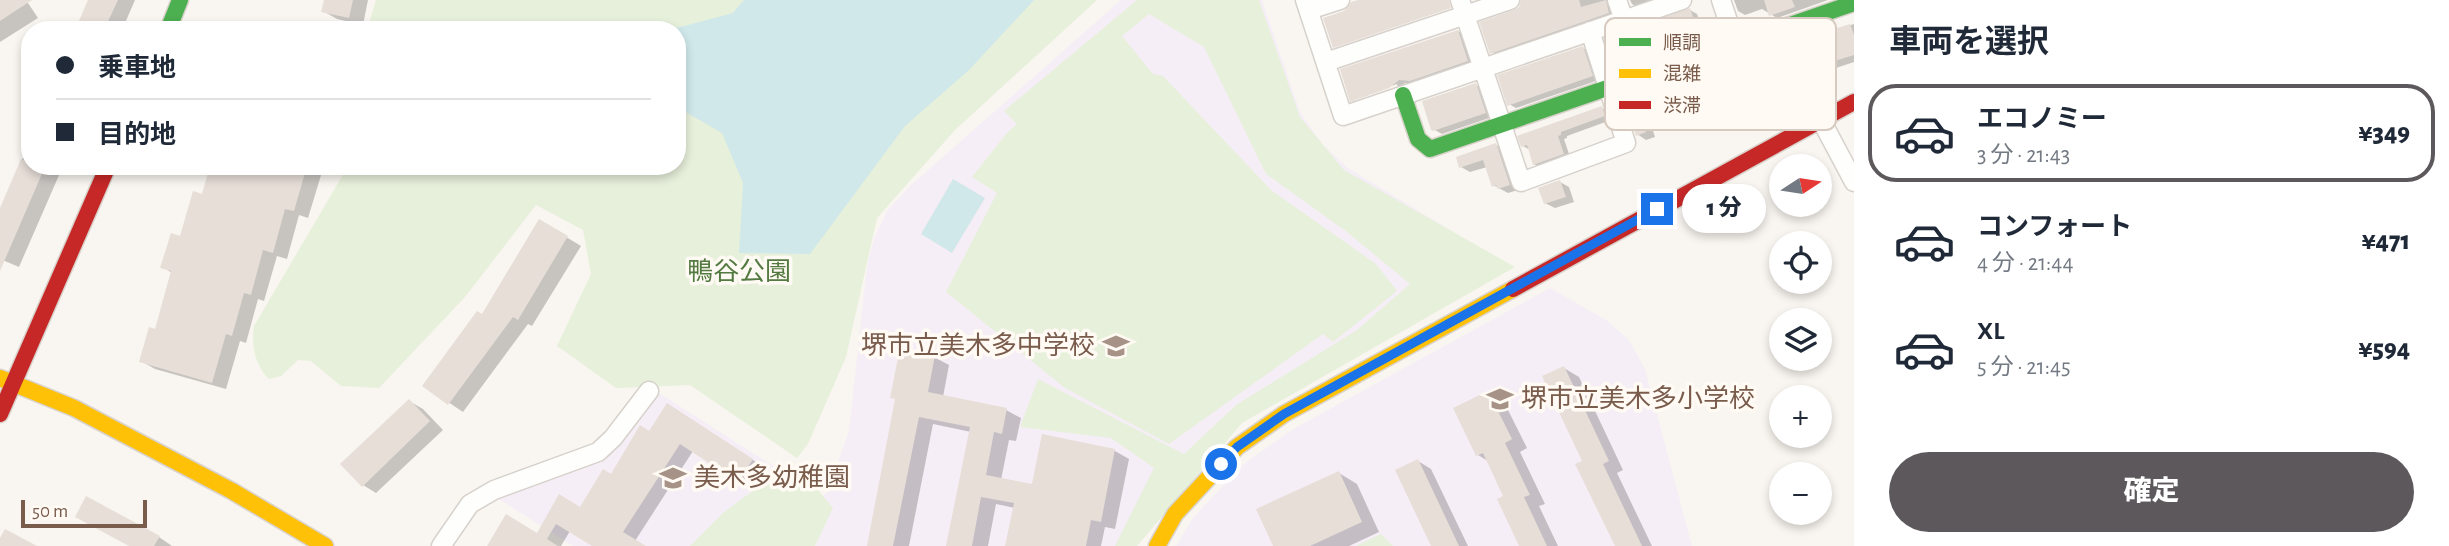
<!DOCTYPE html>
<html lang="ja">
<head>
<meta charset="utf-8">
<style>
  :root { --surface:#fff; --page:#f2f2f3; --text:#1f2937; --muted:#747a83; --line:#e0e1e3; --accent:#5c585b }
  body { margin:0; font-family:"Alegreya Sans","Noto Sans JP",sans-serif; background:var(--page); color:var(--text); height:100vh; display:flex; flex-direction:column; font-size:26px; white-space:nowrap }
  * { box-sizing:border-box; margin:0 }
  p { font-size:23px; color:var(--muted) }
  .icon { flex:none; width:38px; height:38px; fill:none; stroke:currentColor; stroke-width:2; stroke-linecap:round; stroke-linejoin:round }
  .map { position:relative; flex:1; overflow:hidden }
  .sheet { display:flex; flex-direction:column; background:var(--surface); width:595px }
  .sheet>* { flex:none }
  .hud { position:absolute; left:21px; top:21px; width:665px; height:154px; border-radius:28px; box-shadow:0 4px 10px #0003; display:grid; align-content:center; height:154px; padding:0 35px; background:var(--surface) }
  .needle { width:46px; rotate:78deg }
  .buttons { position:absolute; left:1769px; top:154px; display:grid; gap:14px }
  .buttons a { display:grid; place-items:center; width:63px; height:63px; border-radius:50%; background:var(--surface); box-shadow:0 4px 10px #0003; font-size:35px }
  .scale { position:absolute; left:21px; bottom:18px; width:126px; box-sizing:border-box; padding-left:7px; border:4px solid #7a5c4d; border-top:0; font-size:19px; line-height:24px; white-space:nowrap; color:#7a5c4d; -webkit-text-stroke:5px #fffaf3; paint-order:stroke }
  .end { position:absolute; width:32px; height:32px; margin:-16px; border:9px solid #1a73e8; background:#fff; box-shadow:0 0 0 4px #fff }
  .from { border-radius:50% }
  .bubble { position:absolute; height:49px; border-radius:24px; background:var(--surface); box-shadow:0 4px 10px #0003; font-size:23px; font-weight:800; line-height:49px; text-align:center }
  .hud b { display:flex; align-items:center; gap:24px; height:66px; font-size:26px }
  .hud b+b { border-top:2px solid var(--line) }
  .hud i { width:18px; height:18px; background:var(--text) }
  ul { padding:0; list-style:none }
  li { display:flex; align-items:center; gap:21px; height:98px; margin:0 14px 10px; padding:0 21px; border:4px solid transparent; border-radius:28px }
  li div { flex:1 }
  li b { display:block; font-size:26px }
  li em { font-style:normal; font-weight:800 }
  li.current { border-color:var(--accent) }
  li>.icon { width:63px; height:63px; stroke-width:1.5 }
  h2 { padding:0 35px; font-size:32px; line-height:84px }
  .action { display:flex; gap:14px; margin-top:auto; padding:14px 35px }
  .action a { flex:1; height:80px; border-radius:42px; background:var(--accent); color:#fff; font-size:28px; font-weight:800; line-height:80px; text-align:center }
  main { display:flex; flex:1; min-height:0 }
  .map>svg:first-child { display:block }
</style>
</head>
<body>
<main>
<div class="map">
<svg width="1854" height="546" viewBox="0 0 1854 546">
  <rect width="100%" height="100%" fill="#f9f5f0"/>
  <path fill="#f6eef6" d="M1121 0H1262L1300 112 1322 144 1348 168 1511 267 1236 424 1145 530 1137 546H789L828 490 849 431 867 267 874 238 888 210 910 186Z
    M1550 288 1606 320 1629 340 1645 369 1692 546H1176L1193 518 1241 466 1293 429Z
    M659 393 804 486 755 546H573L497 498 580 469 602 459 619 444Z"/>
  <path fill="#e7f0db" d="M376 0H1097L955 130 877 218 846 357 808 444 797 458 690 385 616 388 557 346 591 274 583 230 536 205 465 297 379 388 341 386 311 361 298 360 281 376 269 379C255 365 251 346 254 326L344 173 352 166H677V30H367Z
    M1137 0H1259L1300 117 1344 170 1515 267 1242 423 1137 546H1115L1154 468 1111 438 1020 427 1038 379 1184 454 1236 405 1357 330 1410 284 1347 232 1266 174 1204 47 1149 14 1122 36 1153 74 1163 76 1271 190 1376 264 1397 291 1333 342 1323 334 1169 444 1065 388 946 292 997 193 972 177 1006 134 1017 124 1004 111Z
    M778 472 817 489 833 508 815 546H690L723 513Z
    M1381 534 1393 546H1356Z"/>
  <path fill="#d0e8ea" d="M744 0H1034L969 70 905 126 810 254 739 253 743 183 722 133 677 107V30H669L733 13Z
    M953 179 985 198 952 253 921 234Z"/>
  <path fill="#0003" d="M0 0H26L38 18 0 42Z
    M90 0H135L122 30H77Z
    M326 0H368L363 25 337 19 323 11Z
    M1522 0H1613L1615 16 1498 56 1491 52 1521 8Z
    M1630 0H1663L1639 8 1632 4Z
    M1734 0H1828L1777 18 1762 9 1745 15 1738 11Z
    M1456 8 1457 11 1341 50 1337 48Z
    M1690 10 1697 14 1702 28 1716 24 1723 28 1726 36 1685 50 1678 46 1675 36 1653 44 1657 57 1623 72 1616 68 1607 40Z
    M1854 24V62L1833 69 1835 76 1829 78 1830 81 1775 98 1767 93 1804 39 1814 46 1836 39 1833 31Z
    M1458 31 1465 35 1474 65 1417 84 1405 83 1396 91 1359 104 1354 102 1398 87 1397 84 1354 98V102L1352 100 1342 70Z
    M1583 48 1590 52 1599 80 1516 108 1509 104Z
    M1475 85 1482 88 1492 117 1442 134 1433 129Z
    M1666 86 1675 91 1681 108 1649 118 1655 137 1646 140 1637 134 1626 100Z
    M1602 108 1609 112 1611 120 1567 136V138L1564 139 1570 157 1541 168 1534 164 1530 150 1523 146Z
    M30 137V166H63L19 267 0 259V212L28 146 26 145Z
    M1496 145 1505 150 1518 190 1508 193 1493 185 1487 167 1470 172 1461 167Z
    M211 166H329L327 173 322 172 308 218 299 215 287 259 277 256 264 301 258 299 246 343 240 341 226 389 155 369 141 361 156 331 172 273 163 267 203 196Z
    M1560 182 1569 187 1574 202 1555 208 1545 203Z
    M540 221 581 246 532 326 528 324 463 412 424 386 482 316Z
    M934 357 949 365 943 397 1006 410 1021 418 1016 441 1009 440 1001 480 1033 486 1043 437 1115 451 1129 459 1115 529 1105 527 1101 546H1007L1015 508 996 504 988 546H947L971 432 933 424 909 546H868Z
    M1564 368 1579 377 1623 470 1617 473 1652 546H1617L1584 461Z
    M1488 393 1504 402 1527 448 1520 452 1545 504 1539 506 1558 546H1521L1505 497 1488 461 1478 455Z
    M409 401 423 409 443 430 376 493 363 485Z
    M681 413 765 468 752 488 693 451 635 541 643 546H596L570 531 561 546H489L537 535 581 509 650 433Z
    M1418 461 1431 469 1468 546H1433Z
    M1339 473 1357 484 1379 532 1349 546H1275Z
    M159 537 172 546H132Z"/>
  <path fill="#e6ded7" d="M0 0H32L0 21Z
    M88 0H118L104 30H75Z
    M324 0H353L349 18 321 12Z
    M1358 0H1449L1451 8 1333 48 1323 18 1344 11 1351 2Z
    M1521 0H1579L1581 7 1606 0 1609 13 1490 54 1479 22 1514 10 1519 7Z
    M1764 0H1792L1795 7 1769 16Z
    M1690 8 1697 28 1716 22 1720 33 1677 47 1672 32 1646 40 1651 54 1642 56 1643 59 1614 69 1604 39Z
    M1850 24 1854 35V55L1825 64 1827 71 1821 73 1822 77 1765 94 1756 68 1790 57 1786 43 1804 37 1807 46 1833 38 1831 30Z
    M1458 30 1468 61 1410 81 1399 80 1389 88 1350 102 1340 69Z
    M1583 46 1593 76 1507 106 1497 75Z
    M1476 83 1486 113 1433 131 1431 130 1422 101Z
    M1666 84 1672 103 1640 113 1646 132 1636 136 1624 99Z
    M1602 106 1605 116 1561 132V135L1558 136 1564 154 1533 165 1527 145 1521 147 1517 136Z
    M1496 143 1510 185 1498 189 1496 185 1492 187 1483 160 1459 168 1456 157Z
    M21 159 30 162V166L44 169 0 271V208Z
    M210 166H307L294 211 285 209 273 253 263 250 251 295 244 293 232 336 226 334 212 383 139 362 149 327 155 329 171 271 160 268 171 233 180 236 193 191 202 194Z
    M1560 180 1566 197 1544 204 1538 188Z
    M539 219 568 236 518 320 513 317 448 405 422 386 477 311 482 314Z
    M900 348 935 355 928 392 1007 408 1002 434 994 432 986 475 1032 484 1042 434 1115 449 1101 522 1091 520 1086 546H1005L1014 503 981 497 972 546H946L970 427 919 417 893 546H867L895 399 890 398Z
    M1564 366 1609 461 1603 464 1642 546H1615L1575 464 1582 461 1542 376Z
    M1488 391 1512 439 1505 443 1530 495 1524 497 1547 546H1519L1497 499 1503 496 1483 453 1476 456 1453 408Z
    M409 399 430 421 362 487 340 464Z
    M667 403 753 459 738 482 680 444 623 532 646 546H592L556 524 547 539 558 546H487L506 514 537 533 559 494 580 507 603 469 611 474 640 425 649 431Z
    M1418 459 1459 546H1431L1395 470Z
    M1339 471 1362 522 1310 546H1273L1256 509Z
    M86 496 160 536 154 546H129L75 517Z
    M5 529 37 546H0V538Z"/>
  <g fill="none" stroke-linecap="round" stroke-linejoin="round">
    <g stroke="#d7d1cb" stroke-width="21">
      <path id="street" d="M1305 0 1343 116 1682 0
        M1460 0 1521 182 1626 143 1590 31
        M1617 0 1624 20
        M1721 0 1736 45
        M1309 10 1340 0
        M1326 62 1510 0
        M1821 120 1854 182
        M441 546 470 504 494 490 598 452 613 438 649 391"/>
    </g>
    <g stroke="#d9d2cb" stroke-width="19">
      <path id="fast" d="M168 30 180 0
        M1403 95 1418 139 1430 149 1854 3"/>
    </g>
    <g stroke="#d9d2cb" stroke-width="19">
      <path id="slow" d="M0 378 74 408 232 491 325 546
        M1157 546 1175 514 1237 447 1284 414 1513 289"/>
    </g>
    <g stroke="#d9d2cb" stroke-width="19">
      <path id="jam" d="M1513 289 1854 102
        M0 414 108 166"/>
    </g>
    <use href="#street" stroke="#fefefd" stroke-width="18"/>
    <use href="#fast" stroke="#4caf50" stroke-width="16"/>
    <use href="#slow" stroke="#ffc107" stroke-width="16"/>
    <use href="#jam" stroke="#c62828" stroke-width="16"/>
  </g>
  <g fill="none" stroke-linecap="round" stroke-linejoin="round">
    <path stroke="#1a73e8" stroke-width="9" d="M1221 464 1237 447 1284 414 1657 209"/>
  </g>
  <defs>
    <g id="school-bare" transform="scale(2.1)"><path d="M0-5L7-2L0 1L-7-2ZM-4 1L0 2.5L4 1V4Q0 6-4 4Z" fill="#a69286" stroke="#fffaf3" stroke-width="2.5" paint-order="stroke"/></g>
  </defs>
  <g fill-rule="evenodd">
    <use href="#school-bare" x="1116" y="346"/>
    <use href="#school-bare" x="1500" y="399"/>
    <use href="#school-bare" x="673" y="478"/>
  </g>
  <g text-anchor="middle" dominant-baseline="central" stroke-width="7" stroke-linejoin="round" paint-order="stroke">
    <g font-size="26" fill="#537a41" stroke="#fffaf3">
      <text x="739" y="272">鴨谷公園</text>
    </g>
    <g font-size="26" fill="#7a5c4d" stroke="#fffaf3" text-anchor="start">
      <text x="1095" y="346" text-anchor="end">堺市立美木多中学校</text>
      <text x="1521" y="399">堺市立美木多小学校</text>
      <text x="694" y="478">美木多幼稚園</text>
    </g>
  </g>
  <rect x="1605" y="18" width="231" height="112" rx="10" fill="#fffaf3" stroke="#d7cbc1" stroke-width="2"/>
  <rect x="1619" y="38" width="32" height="8" fill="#4caf50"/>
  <rect x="1619" y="69" width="32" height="9" fill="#ffc107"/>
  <rect x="1619" y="101" width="32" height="8" fill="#c62828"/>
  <g font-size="19" fill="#7a5c4d">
    <text x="1663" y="49">順調</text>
    <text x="1663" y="80">混雑</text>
    <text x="1663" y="112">渋滞</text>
  </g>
</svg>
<div class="buttons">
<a><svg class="needle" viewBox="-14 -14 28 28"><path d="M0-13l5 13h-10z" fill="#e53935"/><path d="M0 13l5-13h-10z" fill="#747a83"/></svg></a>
<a><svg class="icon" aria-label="locate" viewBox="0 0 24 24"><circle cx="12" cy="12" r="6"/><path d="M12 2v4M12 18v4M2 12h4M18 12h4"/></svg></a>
<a><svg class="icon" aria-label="layers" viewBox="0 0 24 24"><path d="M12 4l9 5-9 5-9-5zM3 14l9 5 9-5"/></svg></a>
<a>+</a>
<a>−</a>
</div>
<div class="scale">50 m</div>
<i class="end from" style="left:1221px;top:464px"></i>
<i class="end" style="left:1657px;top:209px"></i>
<div class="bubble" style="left:1682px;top:184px;width:84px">1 分</div>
<div class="hud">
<b><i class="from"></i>乗車地</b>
<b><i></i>目的地</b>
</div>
</div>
<section class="sheet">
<h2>車両を選択</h2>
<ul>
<li class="current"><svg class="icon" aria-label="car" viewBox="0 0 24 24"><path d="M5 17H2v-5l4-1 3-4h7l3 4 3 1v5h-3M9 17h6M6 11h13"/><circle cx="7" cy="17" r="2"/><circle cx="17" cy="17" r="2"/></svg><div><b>エコノミー</b><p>3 分 · 21:43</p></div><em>¥349</em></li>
<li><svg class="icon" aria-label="car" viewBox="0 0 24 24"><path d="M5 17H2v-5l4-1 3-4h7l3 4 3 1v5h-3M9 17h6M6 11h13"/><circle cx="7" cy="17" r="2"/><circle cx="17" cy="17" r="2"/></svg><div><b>コンフォート</b><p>4 分 · 21:44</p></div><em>¥471</em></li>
<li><svg class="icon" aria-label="car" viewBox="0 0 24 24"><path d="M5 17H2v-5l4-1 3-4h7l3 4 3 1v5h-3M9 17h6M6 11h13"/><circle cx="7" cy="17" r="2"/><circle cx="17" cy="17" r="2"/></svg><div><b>XL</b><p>5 分 · 21:45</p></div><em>¥594</em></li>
</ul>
<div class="action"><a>確定</a></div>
</section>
</main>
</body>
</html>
